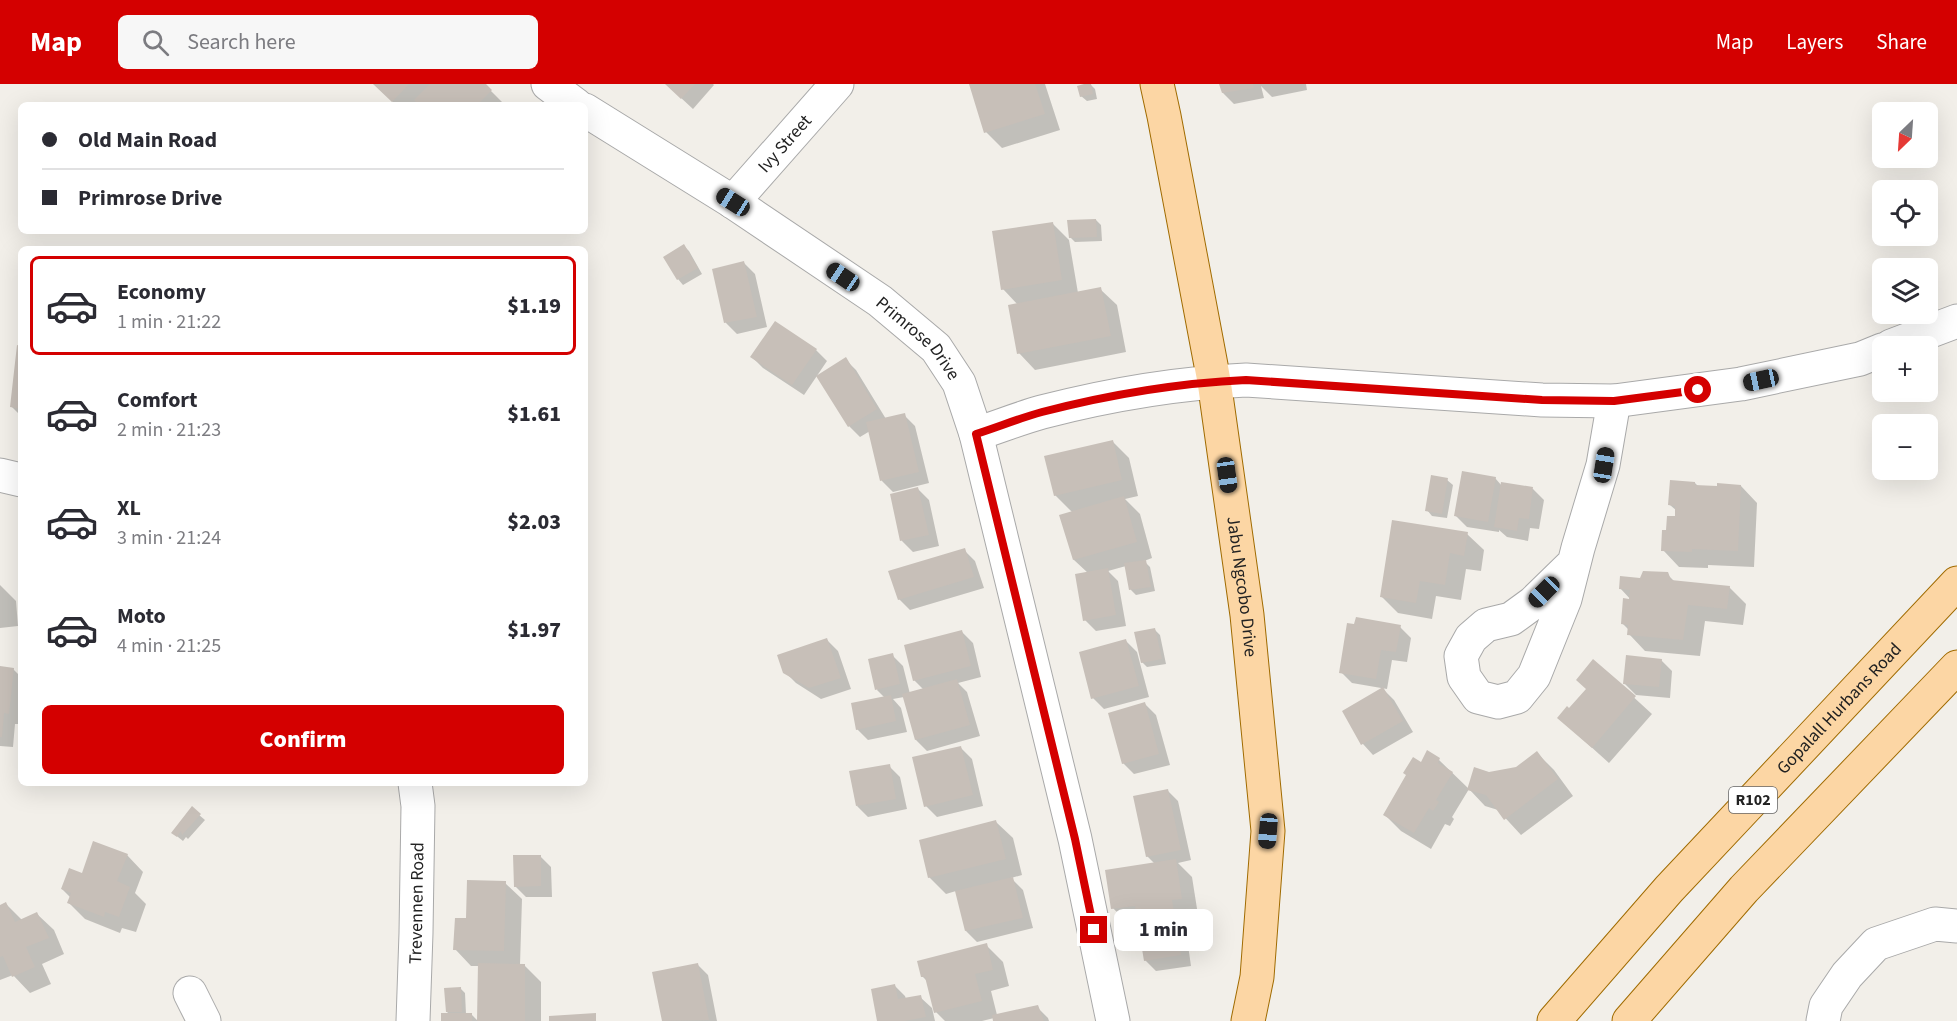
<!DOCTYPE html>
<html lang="en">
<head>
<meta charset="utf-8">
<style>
  :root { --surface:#fff; --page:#f7f7f7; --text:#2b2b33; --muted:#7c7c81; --line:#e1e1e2; --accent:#d40000 }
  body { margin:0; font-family:"Source Sans 3",sans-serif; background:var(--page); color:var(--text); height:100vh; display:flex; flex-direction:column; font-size:22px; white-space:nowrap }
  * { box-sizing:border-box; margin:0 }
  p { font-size:20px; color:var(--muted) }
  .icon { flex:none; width:33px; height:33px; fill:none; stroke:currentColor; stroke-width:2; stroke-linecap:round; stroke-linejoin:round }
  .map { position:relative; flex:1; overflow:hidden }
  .sheet { position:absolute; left:18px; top:162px; width:570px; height:540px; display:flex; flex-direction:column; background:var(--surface); border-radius:9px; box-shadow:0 6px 24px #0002 }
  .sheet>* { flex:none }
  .top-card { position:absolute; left:18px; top:18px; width:570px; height:132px; border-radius:9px; box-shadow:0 6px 24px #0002; display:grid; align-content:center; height:132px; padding:0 24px; background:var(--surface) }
  .needle { width:39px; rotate:205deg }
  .buttons { position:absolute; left:1872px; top:18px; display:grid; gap:12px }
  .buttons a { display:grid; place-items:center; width:66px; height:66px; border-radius:9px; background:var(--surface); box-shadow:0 6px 24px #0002; font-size:30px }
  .end { position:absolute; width:27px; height:27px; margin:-14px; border:8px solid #d40000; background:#fff; box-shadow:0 0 0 3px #fff }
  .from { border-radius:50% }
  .bubble { position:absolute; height:42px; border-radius:9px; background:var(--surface); box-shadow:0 6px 24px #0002; font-size:20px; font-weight:800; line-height:42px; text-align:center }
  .car { position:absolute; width:18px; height:36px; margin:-18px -9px; border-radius:8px; box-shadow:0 0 4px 2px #0007; background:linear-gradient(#222 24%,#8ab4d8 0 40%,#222 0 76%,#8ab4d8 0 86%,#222 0) }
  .top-card b { display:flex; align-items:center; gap:21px; height:57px; font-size:22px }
  .top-card b+b { border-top:2px solid var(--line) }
  .top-card i { width:15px; height:15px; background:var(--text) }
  ul { padding:10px 0 0; list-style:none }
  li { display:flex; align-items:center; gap:18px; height:99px; margin:0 12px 9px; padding:0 12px; border:3px solid transparent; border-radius:9px }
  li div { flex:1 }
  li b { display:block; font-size:22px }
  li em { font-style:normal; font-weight:800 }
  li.on { border-color:var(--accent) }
  li>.icon { width:54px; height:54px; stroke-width:1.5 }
  .cta { display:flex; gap:12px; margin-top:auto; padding:12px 24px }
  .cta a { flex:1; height:69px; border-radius:9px; background:var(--accent); color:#fff; font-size:24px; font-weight:800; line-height:69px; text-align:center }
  header { display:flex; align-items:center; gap:36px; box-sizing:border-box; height:84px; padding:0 30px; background:var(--accent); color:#fff }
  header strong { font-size:28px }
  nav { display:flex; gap:33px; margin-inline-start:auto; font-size:21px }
  .search { width:420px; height:54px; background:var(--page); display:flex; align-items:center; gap:15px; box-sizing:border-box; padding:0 21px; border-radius:9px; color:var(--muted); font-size:22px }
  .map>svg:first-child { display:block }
</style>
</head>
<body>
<header>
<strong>Map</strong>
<div class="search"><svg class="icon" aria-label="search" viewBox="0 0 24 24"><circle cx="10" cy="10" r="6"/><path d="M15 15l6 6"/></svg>Search here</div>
<nav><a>Map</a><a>Layers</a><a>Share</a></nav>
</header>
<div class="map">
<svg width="1957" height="937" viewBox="0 0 1957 937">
  <rect width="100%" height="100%" fill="#f2efe9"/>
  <path fill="#0003" d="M374 0H484L505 21H396Z
    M666 0H713L714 1 693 25Z
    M970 0H1045L1060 46 1002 64 986 48Z
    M1090 0 1095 5 1097 15 1087 17 1081 12Z
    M1221 0H1306L1307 6 1272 13 1261 2 1264 14 1234 20 1223 9Z
    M1096 136 1101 141 1102 157 1075 158 1070 153Z
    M1052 139 1069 156 1078 209 1100 205 1117 221 1126 268 1035 286 1019 269 1018 221 1003 205Z
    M684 162 689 167 702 190 683 201 678 195 665 173Z
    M744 179 755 190 767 243 737 250 726 239 714 186Z
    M21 263V332L12 323Z
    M816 266 827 277 804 311 763 284 752 273Z
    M845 275 856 286 886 335 904 331 915 342 929 399 893 408 882 397 870 347 860 353 849 342Z
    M1112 357 1129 374 1138 412 1125 415 1140 430 1152 474 1144 477 1150 483 1155 507 1136 511 1131 506 1126 482 1108 487 1118 497 1126 542 1096 547 1085 536 1088 489 1074 476 1072 428 1055 411Z
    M1495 394 1502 402 1533 405 1544 416 1539 445 1530 444 1528 457 1507 453 1499 446V448L1467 443 1456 432Z
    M1447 396 1453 401 1447 434 1432 432 1427 426Z
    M1695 399 1698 402H1741L1757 419 1754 483 1708 481V484L1679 483 1663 466 1668 447 1676 434 1677 427 1670 421Z
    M918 405 929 416 939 462 913 468 902 457 891 411Z
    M1467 450 1484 466 1481 487 1466 485 1461 516 1436 512 1432 535 1398 529 1382 513Z
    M964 466 975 477 984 504 910 526 899 515Z
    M1667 490 1675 498 1729 503 1746 520 1743 541 1705 537 1700 572 1645 567 1629 550V546L1622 539 1632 517 1620 504 1641 496Z
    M0 501 16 517 18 542 0 544Z
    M1400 543 1411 554 1407 578 1392 576 1387 605 1352 599 1341 588Z
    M1155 546 1160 551 1166 580 1147 583 1141 577Z
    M962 548 973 559 981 593 958 599 967 608 980 652 927 667 916 656 904 613 893 615 901 624 907 648 868 656 857 645 885 614 877 606 892 571 903 582 910 610 924 606 914 596Z
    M827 556 838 567 851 605 821 615 796 599 785 588Z
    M1126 557 1137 568 1149 613 1104 625 1093 614Z
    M1661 576 1672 587 1670 614 1636 611 1625 600Z
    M1594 577 1652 630 1609 679 1559 634 1570 626 1588 606Z
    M0 584 13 585 21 593 20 640H15L13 663 0 662Z
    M1383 605 1394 616 1413 648 1373 671 1363 660 1344 628Z
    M1145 620 1156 631 1170 681 1134 690 1123 679Z
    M961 664 972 675 983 722 937 733 926 722Z
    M1537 669 1554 686 1573 712 1521 751 1498 726 1485 722 1469 705 1452 733 1454 735 1450 742 1445 740 1431 765 1401 747 1385 731 1422 680 1439 676 1469 705 1489 689 1516 685Z
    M889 682 900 693 907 725 868 733 857 722Z
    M1167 706 1178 717 1191 776 1178 779 1192 793 1198 831 1184 833 1191 882 1156 887 1145 876 1139 840 1129 841 1113 824 1155 780 1147 772Z
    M192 725 205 736 188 755 186 753 183 757 173 749Z
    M996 738 1013 754 1022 791 1011 794 1023 806 1033 844 977 858 966 847 956 807 946 810 929 793Z
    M127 771 143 788 135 809 146 820 136 848 122 844 120 849 85 835 69 819 71 814 62 805 83 791Z
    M540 772 551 783 552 813H526L515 802Z
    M505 799 522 815 520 881 525 882 541 898V937H479V882H471L455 865 468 836Z
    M6 820 22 836 37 830 54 846 64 870 42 880 51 900 30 909 13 891 0 896V822Z
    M986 861 1003 878 1009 902 991 907 997 931 1037 923 1048 934 1049 937H995L994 934 982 937H945L936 928 928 898 922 892Z
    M697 880 708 891 717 937H663L653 889Z
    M894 901 905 912 906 915 920 913 932 924 935 937H879Z
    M460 904 465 909 466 930H471L478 937H443L450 931 447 928Z"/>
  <path fill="#c7bfb8" d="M373 0H409L392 18Z
    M430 0H486L492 6 477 21H419L414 16Z
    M665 0H695L681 15Z
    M969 0H1035L1045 30 984 49Z
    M1084 0H1091L1093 10 1080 13 1077 2Z
    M1219 0H1253L1254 4 1222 9Z
    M1096 135 1097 153 1069 154 1067 136Z
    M1053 138 1062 196 1001 206 992 147Z
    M684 160 698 184 677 196 663 173Z
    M744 177 757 233 724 239 712 185Z
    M1101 203 1111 252 1017 270 1008 221Z
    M775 237 817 265 792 301 750 273Z
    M17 261 21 262V325L10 323Z
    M846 273 877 325 848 343 816 292Z
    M905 329 919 388 880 397 866 338Z
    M1113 356 1122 396 1054 412 1044 372Z
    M1462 387 1496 393 1488 438 1454 432Z
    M1431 391 1448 394 1442 430 1425 427Z
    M1670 396 1695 398V401L1717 402V399L1741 401 1738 467 1692 465V468L1661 467 1662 446H1666L1667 432H1675V422L1668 421Z
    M1501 398 1533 403 1529 435 1519 434 1517 447 1494 443Z
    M918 403 929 451 900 457 890 410Z
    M1124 412 1137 458 1073 476 1059 431Z
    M1392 436 1468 448 1464 472 1450 469 1445 501 1420 497 1416 519 1380 513Z
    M965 464 974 493 898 516 888 487Z
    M1146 476 1151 503 1129 506 1124 479Z
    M1108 484 1116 531 1083 537 1075 490Z
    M1643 487 1668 488 1671 496 1730 502 1727 525 1688 521 1683 556 1627 551 1628 541 1621 540 1623 514 1629 515 1630 506 1619 505 1620 492 1640 494Z
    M1356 533 1401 541 1396 568 1381 566 1376 595 1339 589 1347 539 1354 540Z
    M1155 544 1162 575 1141 579 1134 548Z
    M962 546 971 582 913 597 904 561Z
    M827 554 841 594 809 604 783 589 777 571Z
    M1126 555 1139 602 1091 615 1079 568Z
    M893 569 900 600 875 606 868 575Z
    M1626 571 1662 575 1659 603 1623 600Z
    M1593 575 1636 612 1592 664 1557 634 1567 622 1569 624 1586 605 1576 596Z
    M0 582 14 584 9 630 4 629 2 653H0Z
    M957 595 970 641 915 656 902 610Z
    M1383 603 1403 637 1361 661 1342 627Z
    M891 611 896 637 856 646 851 619Z
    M1145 618 1159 670 1122 680 1108 629Z
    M961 662 973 711 924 723 912 673Z
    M1427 666 1440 674 1438 679 1453 688 1436 716 1439 718 1433 727 1429 724 1414 749 1383 731 1406 691 1403 689 1413 673 1421 678Z
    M1537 667 1558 695 1504 736 1486 711 1467 706 1474 683 1489 688 1516 683Z
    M890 680 896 715 856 722 849 687Z
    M1168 705 1181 766 1146 773 1133 712Z
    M192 722 201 730 182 751 181 747 177 753 171 749Z
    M996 736 1006 775 928 794 919 756Z
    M93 757 128 770 117 797 130 803 119 833 105 828 104 833 67 819 71 809 61 805 69 784 82 789Z
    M513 771H541V802L514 803Z
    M1176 775 1182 815 1172 816 1181 871 1144 877 1135 822 1111 825 1105 786Z
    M1013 793 1023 834 965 847 955 807Z
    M467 796 506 797 504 867 453 866 455 834H466Z
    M6 818 15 838 37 828 49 854 26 863 35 883 12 893 3 872 0 873V821Z
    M987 859 993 886 975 890 982 917 934 929 925 893H921L917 877Z
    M478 879 525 880V937H477Z
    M698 879 709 936 662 937 652 888Z
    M895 900 898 915 921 911 926 933 905 937H877L871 905Z
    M461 903 462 928H446L444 904Z
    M1038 921 1044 937H993L992 931Z
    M441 929H472V937H441Z
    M596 929V937H549V932Z"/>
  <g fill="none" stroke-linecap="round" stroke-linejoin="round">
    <g stroke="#a9a9a9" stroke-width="35">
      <g id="minor">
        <path d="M548 0 576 21"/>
        <path id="s1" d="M585 26 733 118 880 217 936 264 959 299 976 350 1075 755 1113 937"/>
        <path id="s2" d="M733 118 837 0"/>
        <path d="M1891 262 1957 237"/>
        <path d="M976 350C998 343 1020 334 1042 328 1108 311 1178 299 1246 296L1542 316 1614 317 1741 300 1860 275 1882 266"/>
        <path d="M0 391 21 396"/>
        <path d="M1574 479 1533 519 1511 535 1486 541 1471 554 1461 572 1464 593 1478 613 1498 618 1517 613 1534 592 1565 515 1578 464 1603 381 1614 317"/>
        <path d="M190 909 204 937"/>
        <path id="s3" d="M413 937 416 849 418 722 415 699"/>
        <path d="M1823 937 1826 922 1847 891 1876 860 1935 840 1957 842"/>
      </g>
    </g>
    <g stroke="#a06b00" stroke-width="35">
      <g id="major">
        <path id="s4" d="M1157 0 1164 32 1214 297 1247 531 1268 747 1257 893 1248 937"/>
        <path id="s5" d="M1554 937 1669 805 1957 499"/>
        <path d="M1629 937 1744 805 1957 583"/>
      </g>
    </g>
    <use href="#minor" stroke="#fff" stroke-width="33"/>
    <use href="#major" stroke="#fcd6a4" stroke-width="33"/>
  </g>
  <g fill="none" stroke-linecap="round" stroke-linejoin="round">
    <path stroke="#d40000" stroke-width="8" d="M1094 846 1075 755 976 350C998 343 1020 334 1042 328 1108 311 1178 299 1246 296L1542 316 1614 317 1698 306"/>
  </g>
  <g text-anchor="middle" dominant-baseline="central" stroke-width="6" stroke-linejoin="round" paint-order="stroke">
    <rect fill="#fff" stroke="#646464" stroke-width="1.5" x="1729" y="703" width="48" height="26" rx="4.5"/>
    <g font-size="16" font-weight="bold" fill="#222">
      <text x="1753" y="716">R102</text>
    </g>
    <g font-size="18" fill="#222" stroke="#fff">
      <text stroke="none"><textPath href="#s2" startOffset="78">Ivy Street</textPath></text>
      <text stroke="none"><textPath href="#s1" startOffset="405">Primrose Drive</textPath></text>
      <text stroke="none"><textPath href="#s4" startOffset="510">Jabu Ngcobo Drive</textPath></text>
      <text stroke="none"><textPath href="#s5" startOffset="423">Gopalall Hurbans Road</textPath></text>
      <text stroke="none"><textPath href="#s3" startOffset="118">Trevennen Road</textPath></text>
    </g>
  </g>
</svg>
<div class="buttons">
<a><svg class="needle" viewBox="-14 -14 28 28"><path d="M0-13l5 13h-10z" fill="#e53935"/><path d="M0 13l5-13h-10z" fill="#7c7c81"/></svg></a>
<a><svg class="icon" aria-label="locate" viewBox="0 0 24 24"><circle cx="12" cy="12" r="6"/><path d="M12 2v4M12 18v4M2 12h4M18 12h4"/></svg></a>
<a><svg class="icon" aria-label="layers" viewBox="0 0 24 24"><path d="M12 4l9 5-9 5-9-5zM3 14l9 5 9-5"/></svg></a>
<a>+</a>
<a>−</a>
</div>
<i class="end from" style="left:1698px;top:306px"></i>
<i class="end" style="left:1094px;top:846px"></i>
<div class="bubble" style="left:1114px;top:825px;width:99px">1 min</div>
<i class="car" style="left:733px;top:118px;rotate:302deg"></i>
<i class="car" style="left:843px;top:193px;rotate:304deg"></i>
<i class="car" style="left:1761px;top:296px;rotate:258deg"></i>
<i class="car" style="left:1604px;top:381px;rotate:9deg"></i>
<i class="car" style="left:1227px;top:391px;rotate:172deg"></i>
<i class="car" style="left:1544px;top:508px;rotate:225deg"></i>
<i class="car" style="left:1268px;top:747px;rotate:185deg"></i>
<div class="top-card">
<b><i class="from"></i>Old Main Road</b>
<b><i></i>Primrose Drive</b>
</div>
<section class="sheet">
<ul>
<li class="on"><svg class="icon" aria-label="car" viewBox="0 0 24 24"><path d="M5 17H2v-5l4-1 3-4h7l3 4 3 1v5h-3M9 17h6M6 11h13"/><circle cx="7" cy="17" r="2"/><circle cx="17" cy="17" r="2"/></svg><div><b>Economy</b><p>1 min · 21:22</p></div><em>$1.19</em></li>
<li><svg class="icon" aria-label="car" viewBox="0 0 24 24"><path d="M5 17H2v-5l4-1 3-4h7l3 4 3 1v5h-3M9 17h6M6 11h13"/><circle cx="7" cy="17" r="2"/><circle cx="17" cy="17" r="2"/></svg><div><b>Comfort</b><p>2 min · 21:23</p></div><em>$1.61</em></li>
<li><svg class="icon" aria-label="car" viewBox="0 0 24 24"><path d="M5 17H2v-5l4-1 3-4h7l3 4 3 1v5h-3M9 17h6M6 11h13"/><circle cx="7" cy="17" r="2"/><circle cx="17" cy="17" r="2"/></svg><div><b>XL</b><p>3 min · 21:24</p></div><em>$2.03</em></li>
<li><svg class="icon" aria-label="car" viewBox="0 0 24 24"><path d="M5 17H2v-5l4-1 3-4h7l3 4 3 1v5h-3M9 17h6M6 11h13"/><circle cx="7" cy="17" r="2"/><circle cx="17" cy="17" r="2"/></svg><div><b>Moto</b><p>4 min · 21:25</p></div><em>$1.97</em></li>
</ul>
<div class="cta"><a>Confirm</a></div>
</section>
</div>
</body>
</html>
